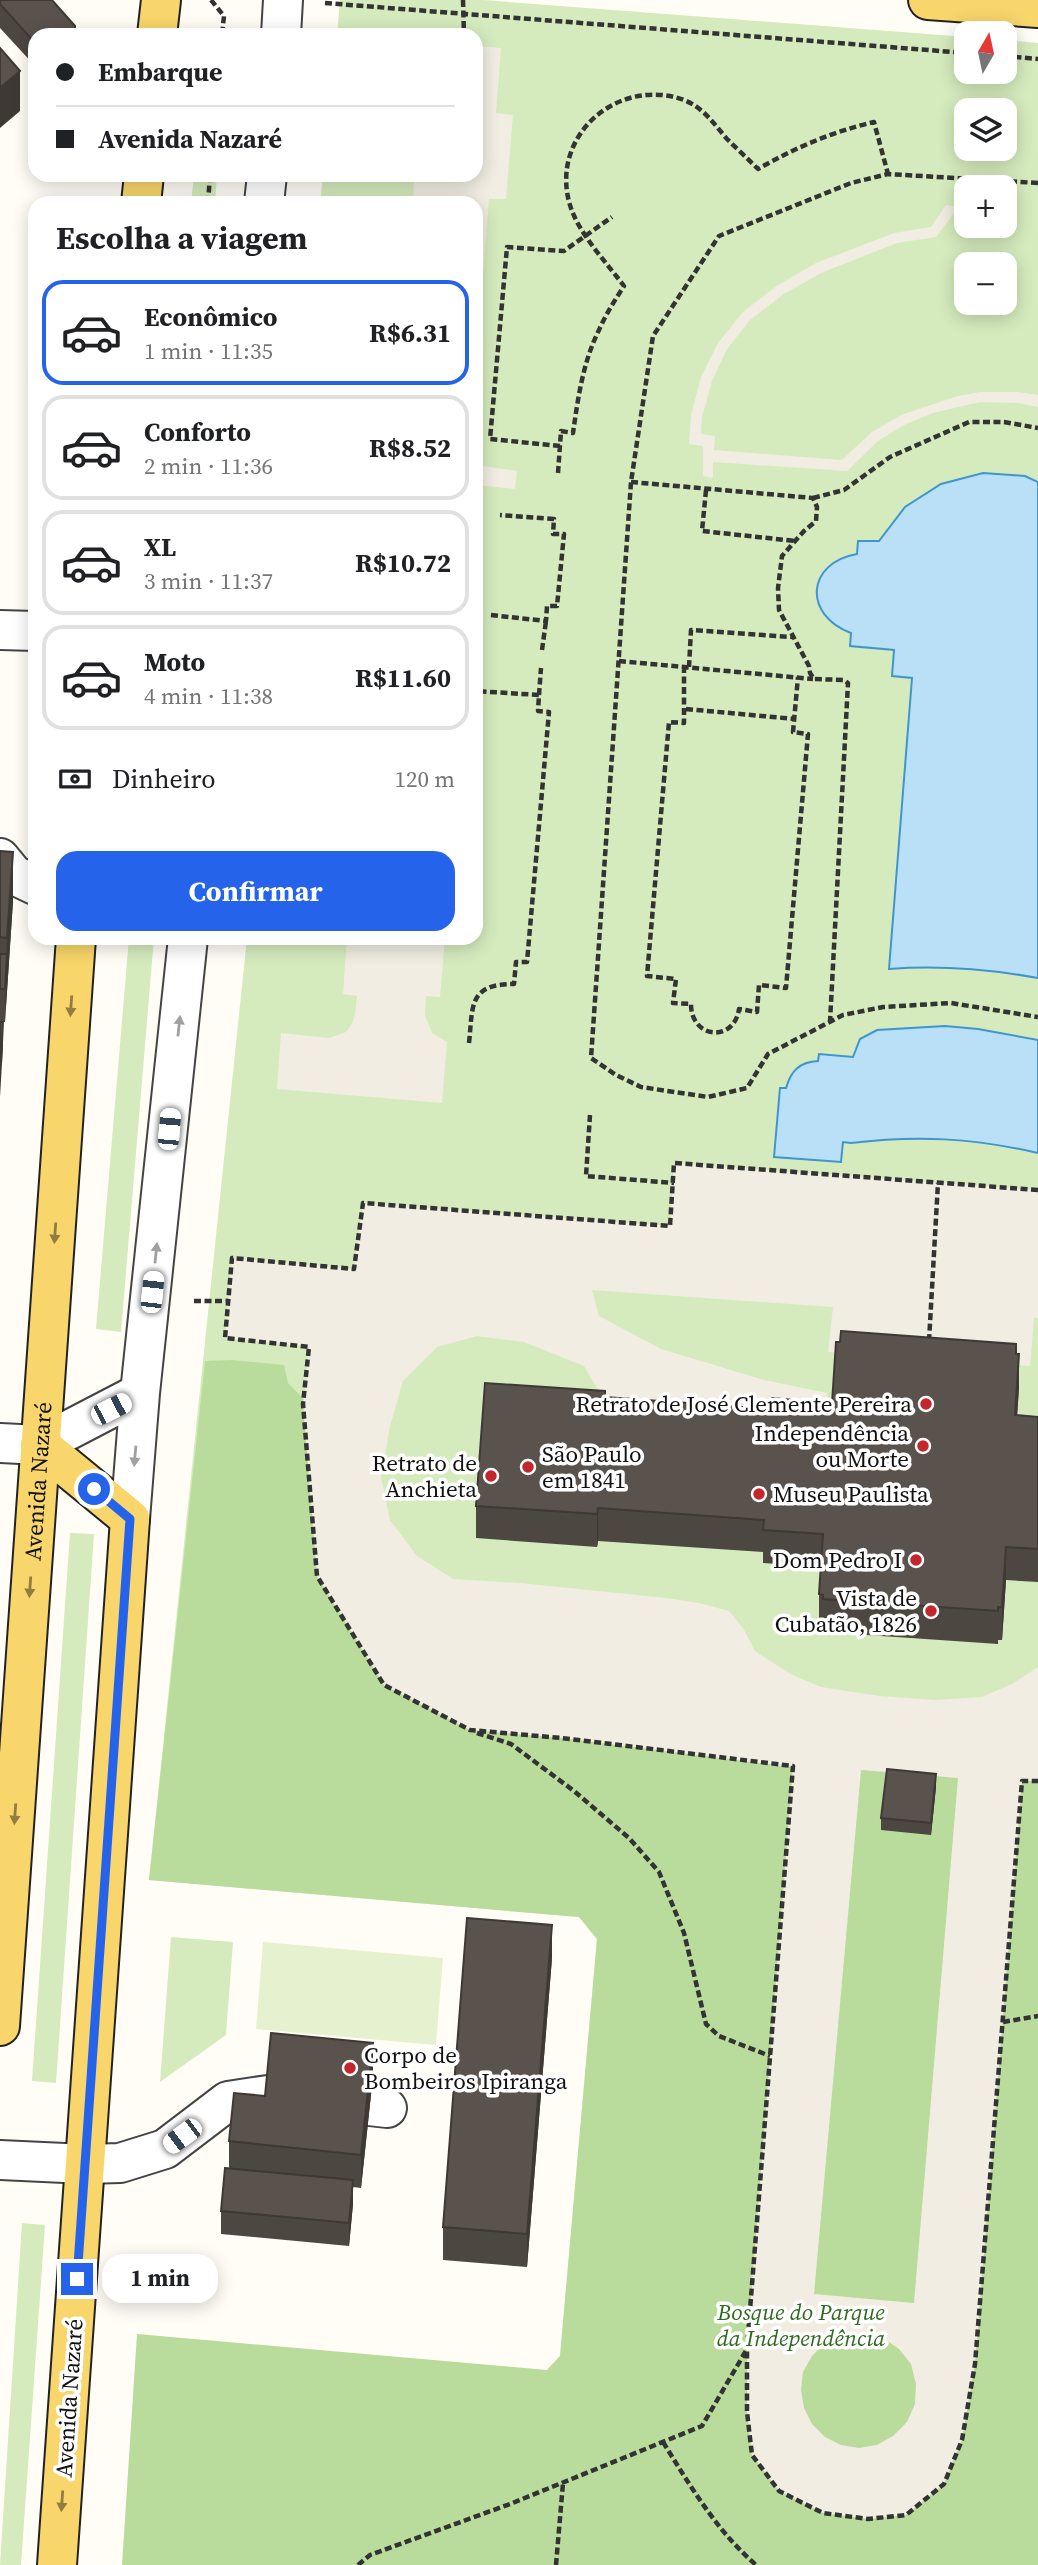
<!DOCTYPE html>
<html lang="pt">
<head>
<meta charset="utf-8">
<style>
  :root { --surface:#fff; --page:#f6f6f6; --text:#202124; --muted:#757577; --line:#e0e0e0; --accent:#2563eb }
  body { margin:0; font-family:"Source Serif 4",serif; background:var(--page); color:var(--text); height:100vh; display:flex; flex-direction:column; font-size:26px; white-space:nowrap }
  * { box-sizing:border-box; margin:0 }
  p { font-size:23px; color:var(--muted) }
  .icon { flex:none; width:38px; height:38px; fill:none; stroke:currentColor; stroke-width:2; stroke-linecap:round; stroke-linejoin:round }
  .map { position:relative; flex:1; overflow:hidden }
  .drawer { position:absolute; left:28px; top:196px; width:455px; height:749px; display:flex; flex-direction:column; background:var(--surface); border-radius:21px; box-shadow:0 4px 18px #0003 }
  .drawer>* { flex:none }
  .top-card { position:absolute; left:28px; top:28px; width:455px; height:154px; border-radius:21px; box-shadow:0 4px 18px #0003; display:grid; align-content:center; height:154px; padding:0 28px; background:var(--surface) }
  .needle { width:46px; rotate:9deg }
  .tools { position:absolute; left:954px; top:21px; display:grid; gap:14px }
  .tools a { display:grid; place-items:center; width:63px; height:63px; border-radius:14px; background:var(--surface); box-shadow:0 4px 18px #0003; font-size:35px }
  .end { position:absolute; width:32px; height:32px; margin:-16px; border:9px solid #2563eb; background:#fff; box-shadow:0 0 0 4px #fff }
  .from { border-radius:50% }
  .bubble { position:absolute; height:49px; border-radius:21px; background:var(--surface); box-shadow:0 4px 18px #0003; font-size:23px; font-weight:700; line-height:49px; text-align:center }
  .car { position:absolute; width:21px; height:42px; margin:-21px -10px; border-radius:9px; box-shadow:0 0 5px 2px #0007; background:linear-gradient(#fff 24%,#345 0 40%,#fff 0 76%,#345 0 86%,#fff 0) }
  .top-card b { display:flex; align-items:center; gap:24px; height:66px; font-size:26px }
  .top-card b+b { border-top:2px solid var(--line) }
  .top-card i { width:18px; height:18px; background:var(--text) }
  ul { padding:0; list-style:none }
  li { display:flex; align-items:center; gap:21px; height:105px; margin:0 14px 10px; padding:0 14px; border:4px solid var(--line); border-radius:21px }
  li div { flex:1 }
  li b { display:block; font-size:26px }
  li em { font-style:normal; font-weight:700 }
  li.selected { border-color:var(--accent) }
  li>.icon { width:63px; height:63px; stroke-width:1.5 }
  h2 { padding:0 28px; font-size:32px; line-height:84px }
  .pay { display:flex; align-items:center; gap:18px; height:77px; padding:0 28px; font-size:26px }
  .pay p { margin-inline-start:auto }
  .action { display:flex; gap:14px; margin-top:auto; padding:14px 28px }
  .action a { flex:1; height:80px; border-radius:21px; background:var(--accent); color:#fff; font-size:28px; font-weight:700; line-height:80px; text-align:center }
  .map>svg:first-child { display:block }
</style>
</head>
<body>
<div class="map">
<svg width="1038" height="2565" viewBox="0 0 1038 2565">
  <rect width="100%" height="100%" fill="#fffdf5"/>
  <path fill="#d5ebbd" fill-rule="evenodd" d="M340 0H483L966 37V72H1004L1005 40 1038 43V2565H123L547 2370 560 2356 597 1939 579 1917 149 1880 247 938H476V203H320L323 175H476V35H337ZM966 110H1004V149H966ZM966 187H1004V226H966ZM966 264H1004V303H966Z
    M194 175H217L215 203H191Z
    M129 938H154L121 1332 96 1329Z
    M70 1533 94 1534 56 2083 32 2081Z
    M171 1937 233 1942 226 2035 160 2082Z
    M22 2223 45 2225 21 2565H0Z"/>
  <path fill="#b9dc9c" d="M232 1360 284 1365 288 1383 347 1443 446 1640 1038 1730V2565H122L137 2334 547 2370 560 2356 597 1939 579 1917 149 1880 205 1361Z"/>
  <path fill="#e6f2cf" d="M263 1942 443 1958 436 2045 256 2029Z"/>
  <path fill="#f1ede2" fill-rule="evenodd" d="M476 46 501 48 496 113 513 115 506 199H489L476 363V203H413L414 181 397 179 398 175H476Z
    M946 205 959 207 936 237 897 243 821 273 784 294 750 320 727 349 712 381 702 417 701 434 715 436 714 450 842 460 872 432 901 415 958 396 980 392H1018L1038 395V407L1017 403 980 402 933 413 906 424 878 441 847 471 713 462V478L703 476V446L689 444 691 415 701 377 718 343 743 312 778 285 816 263 894 233 931 227Z
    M476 465 517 471 515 489 476 485Z
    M347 938H445L440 997 426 996 425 1016 432 1033 447 1042 442 1103 277 1089 281 1033 329 1038 346 1032 352 1024 355 1015 357 996 343 994Z
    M674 1163 1038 1190V1318H1034L1030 1366 828 1352 833 1307 592 1290 599 1316 661 1349 764 1380 827 1393 823 1426 609 1408 584 1366 524 1342 477 1336 437 1347 403 1381 390 1426 381 1477 390 1520 417 1556 453 1579 520 1583 666 1598 699 1603 729 1611 743 1628 755 1651 790 1674 821 1687 879 1696 937 1700 982 1697 1012 1684 1038 1667V1781H1022L975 2364 962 2440 944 2484 906 2515 868 2519 823 2513 779 2491 752 2455 747 2412V2348L793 1767 561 1738 470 1730 384 1685 317 1576 303 1404 309 1347 225 1338 232 1258 354 1269 363 1203 670 1226ZM861 1770 958 1778 914 2303 814 2294ZM863 2333 882 2337 899 2349 911 2364 916 2384 915 2404 907 2422 893 2436 877 2445 859 2448 841 2445 825 2437 812 2424 804 2408 801 2390 803 2372 812 2356 825 2343 843 2334Z"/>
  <path fill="#b9e0f7" stroke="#3f96cf" stroke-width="2" d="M983 473 1025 476 1038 482V978C988 969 940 965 889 969L912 678 892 676 894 650 850 646 851 633C803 615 806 563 857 554L858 541H879L905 507 941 484Z
    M945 1026 978 1029 1038 1040V1153C973 1138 917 1135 851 1143L843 1142 841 1162 774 1157 780 1088H786C791 1071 799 1062 818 1061L819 1054 853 1057 860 1039 877 1030Z"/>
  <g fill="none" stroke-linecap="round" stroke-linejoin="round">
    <g stroke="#444" stroke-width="42">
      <path id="minor" d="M281 35 283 0
        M264 203 267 175
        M0 630 35 631
        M0 858 14 875 35 885
        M0 1443 40 1445 140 1393
        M130 1519 140 1393 188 938
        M369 2106 387 2108
        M0 2160 86 2164 120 2163 165 2149 228 2101 268 2095"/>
    </g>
    <g stroke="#222" stroke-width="42">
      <g id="major">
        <path d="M928 0 1038 8"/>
        <path d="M157 35 161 0"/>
        <path d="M141 203 144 175"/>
        <path d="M40 1445 130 1519 57 2565"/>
        <path id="s1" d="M0 2026 76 938"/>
      </g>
    </g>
    <path stroke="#333" stroke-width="4.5" stroke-dasharray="7 3.5" stroke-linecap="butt" d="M211 0 224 16 222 35
      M463 0 464 35
      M325 3 966 53
      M1004 56 1038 59
      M1038 183 888 174 851 183 719 236 653 336 631 482 591 1058 616 1075 641 1087 708 1097 747 1088 768 1054 843 1015 883 1007 951 1003 1038 1017
      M208 203 210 175
      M560 446 490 439 507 247 564 251 612 217
      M558 473 561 431 573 433C578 398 583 362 599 330 606 314 615 300 624 286 607 263 578 233 570 205 549 136 618 76 684 100 704 108 714 124 727 139 737 149 748 159 758 169 795 148 831 132 874 122L888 174
      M631 482 813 498 817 507 816 521 804 531 782 556 778 588 779 610 809 666 810 673 814 679 844 680 848 683 830 1022
      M706 490 702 531 795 541
      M813 498 844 490 890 457 969 422H1004L1038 428
      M491 615 546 621 547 606H557L564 534H553L554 519 500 515
      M542 650 546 621
      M619 661 813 679
      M684 666V723L669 722 647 976 676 979 673 1003 691 1004C691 1039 734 1043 739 1009L757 1012 759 985 786 988 808 734 793 732 798 677
      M689 667 691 630 792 637
      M539 695 541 668
      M686 709 795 719
      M469 1043C473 1006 468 984 514 984L516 962H527L549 712 538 711 539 695 476 691
      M590 1115 586 1176 674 1183
      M1038 1190 674 1163 670 1226 363 1203 354 1269 232 1258 225 1338 309 1347 303 1404 317 1576 384 1685 470 1730 561 1738 793 1766 747 2348V2412L752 2455 779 2491 823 2513 868 2519 906 2515 944 2484 962 2440 975 2364 1022 1781H1038
      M194 1301H228
      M929 1341 938 1183
      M477 1733 511 1744 574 1791 629 1838 659 1872 684 1933 706 2024 719 2036 770 2056
      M1003 2022 1038 2016
      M663 2442C691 2487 716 2530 756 2565
      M358 2565 370 2555 510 2504 702 2426 747 2349
      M556 2565 563 2483"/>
    <use href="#minor" stroke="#fff" stroke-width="38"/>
    <use href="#major" stroke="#f9d66b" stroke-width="38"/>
  </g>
  <path fill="#4d4742" d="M0 0 75 35H35V66L0 28Z
    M0 851 13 901 5 1022H0Z
    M1016 1354 1019 1387 1017 1416 1038 1417V1582L1006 1580 1002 1640H998V1644L823 1632V1628L819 1627V1594L821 1567 763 1563V1552L598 1541 597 1547 476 1538V1506L605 1397 772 1409 832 1403Z
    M936 1787 931 1835 881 1830V1818Z
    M552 1958 527 2267 443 2260V2227Z
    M373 2076 361 2188 353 2187V2204L349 2246 221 2234V2211L229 2168V2141L265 2096Z"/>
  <path fill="#3f3936" d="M20 71V111L0 128V88Z
    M13 852V901L5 1022 7 938Z
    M3 1022V1046L0 1097V1064Z
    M1019 1354V1387L1015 1448V1415Z
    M598 1508V1541L597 1547V1514Z
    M1006 1547V1580L1002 1640V1607Z
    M936 1774V1787L931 1835V1823Z
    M552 1925V1958L527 2267V2234Z
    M373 2043V2076L361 2188V2155Z
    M353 2180V2204L349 2246V2223Z"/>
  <path fill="#5a524d" stroke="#3f3936" stroke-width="2" d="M0 0H52L75 26V35H35V43L0 4Z
    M0 48 20 71 0 88Z
    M0 851 13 852 7 938 0 937Z
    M0 954H7L5 989H0Z
    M0 1022H3L1 1063 0 1054Z
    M841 1331 1016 1344V1354H1019L1015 1415 1038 1417V1549L1006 1547 1002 1607H998V1611L823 1599V1595L819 1594 823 1534 763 1530 764 1520 598 1508 597 1514 476 1506 485 1383 605 1391V1397L772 1409V1398L832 1403 836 1342H840Z
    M887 1769 936 1774 931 1823 881 1818Z
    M467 1918 552 1925 527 2234 443 2227Z
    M271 2033 373 2043 361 2155 229 2141 234 2093 265 2096Z
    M225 2168 353 2180 349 2223 221 2211Z"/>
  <defs><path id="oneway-solid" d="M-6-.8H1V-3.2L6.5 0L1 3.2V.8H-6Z" transform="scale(1.75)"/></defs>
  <g fill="#917d42">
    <use href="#oneway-solid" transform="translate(71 1006) rotate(94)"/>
    <use href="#oneway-solid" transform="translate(55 1233) rotate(94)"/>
    <use href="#oneway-solid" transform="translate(30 1587) rotate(94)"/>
    <use href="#oneway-solid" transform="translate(15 1814) rotate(94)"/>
    <use href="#oneway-solid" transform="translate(62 2501) rotate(94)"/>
  </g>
  <g fill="#a0a0a0">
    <use href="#oneway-solid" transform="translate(179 1026) rotate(-84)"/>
    <use href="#oneway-solid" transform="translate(156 1253) rotate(-84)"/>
    <use href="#oneway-solid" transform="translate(135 1456) rotate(95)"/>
  </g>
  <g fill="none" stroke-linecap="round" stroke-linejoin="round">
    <path stroke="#2563eb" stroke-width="9" d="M77 2279 130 1519 94 1489"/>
  </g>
  <g fill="#c4262e" stroke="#fff" stroke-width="2.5">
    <circle cx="926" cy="1404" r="7"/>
    <circle cx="923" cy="1446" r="7"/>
    <circle cx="528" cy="1467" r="7"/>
    <circle cx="491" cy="1476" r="7"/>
    <circle cx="759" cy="1494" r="7"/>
    <circle cx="916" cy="1560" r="7"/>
    <circle cx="931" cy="1611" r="7"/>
    <circle cx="350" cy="2068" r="7"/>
  </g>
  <g text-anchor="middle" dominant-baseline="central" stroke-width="7" stroke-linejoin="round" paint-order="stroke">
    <g font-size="23" fill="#111" stroke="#fff" text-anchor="end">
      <text x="912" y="1404">Retrato de José Clemente Pereira</text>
      <text x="909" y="1433">Independência<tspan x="909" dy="26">ou Morte</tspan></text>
      <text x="542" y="1454" text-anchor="start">São Paulo<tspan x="542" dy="26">em 1841</tspan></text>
      <text x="477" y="1463">Retrato de<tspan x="477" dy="26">Anchieta</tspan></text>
      <text x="773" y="1494" text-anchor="start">Museu Paulista</text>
      <text x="902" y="1560">Dom Pedro I</text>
      <text x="917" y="1598">Vista de<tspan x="917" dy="26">Cubatão, 1826</tspan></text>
      <text x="364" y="2055" text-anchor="start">Corpo de<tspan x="364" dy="26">Bombeiros Ipiranga</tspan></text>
    </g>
    <g font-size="23" fill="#111" stroke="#fff">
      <text stroke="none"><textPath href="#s1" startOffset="546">Avenida Nazaré</textPath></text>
      <text transform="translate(69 2398) rotate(-86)">Avenida Nazaré</text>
    </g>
    <g font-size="23" font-style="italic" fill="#2f6b1f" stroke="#fff">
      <text x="801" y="2312">Bosque do Parque<tspan x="801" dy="26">da Independência</tspan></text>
    </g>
  </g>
</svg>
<div class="tools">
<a><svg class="needle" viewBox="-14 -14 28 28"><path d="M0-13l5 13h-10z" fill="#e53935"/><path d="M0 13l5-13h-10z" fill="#757577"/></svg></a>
<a><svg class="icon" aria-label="layers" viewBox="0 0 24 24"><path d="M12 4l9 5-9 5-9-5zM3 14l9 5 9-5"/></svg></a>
<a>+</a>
<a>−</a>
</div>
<i class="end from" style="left:94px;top:1489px"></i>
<i class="end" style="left:77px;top:2279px"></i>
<div class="bubble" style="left:102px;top:2254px;width:116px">1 min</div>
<i class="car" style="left:169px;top:1129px;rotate:5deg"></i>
<i class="car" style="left:152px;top:1292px;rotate:6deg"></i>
<i class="car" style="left:111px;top:1409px;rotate:63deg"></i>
<i class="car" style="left:182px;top:2136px;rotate:233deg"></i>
<div class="top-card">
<b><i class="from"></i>Embarque</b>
<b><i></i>Avenida Nazaré</b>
</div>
<section class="drawer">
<h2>Escolha a viagem</h2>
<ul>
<li class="selected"><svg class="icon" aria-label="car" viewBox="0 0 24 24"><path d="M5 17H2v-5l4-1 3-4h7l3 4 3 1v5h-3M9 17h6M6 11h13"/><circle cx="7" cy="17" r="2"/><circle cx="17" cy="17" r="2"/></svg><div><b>Econômico</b><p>1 min · 11:35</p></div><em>R$6.31</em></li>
<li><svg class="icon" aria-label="car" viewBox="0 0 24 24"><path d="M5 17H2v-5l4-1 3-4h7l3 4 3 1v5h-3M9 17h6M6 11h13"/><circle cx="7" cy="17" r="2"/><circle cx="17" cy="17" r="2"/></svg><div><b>Conforto</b><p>2 min · 11:36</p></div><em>R$8.52</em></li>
<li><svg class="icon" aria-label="car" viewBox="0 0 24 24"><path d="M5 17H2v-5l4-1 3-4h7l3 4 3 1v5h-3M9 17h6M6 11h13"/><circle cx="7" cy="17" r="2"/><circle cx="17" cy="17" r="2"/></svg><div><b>XL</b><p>3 min · 11:37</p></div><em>R$10.72</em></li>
<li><svg class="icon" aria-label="car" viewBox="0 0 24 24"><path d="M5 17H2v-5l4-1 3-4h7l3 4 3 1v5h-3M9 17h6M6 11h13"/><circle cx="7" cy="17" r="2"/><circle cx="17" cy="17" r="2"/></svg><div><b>Moto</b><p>4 min · 11:38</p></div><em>R$11.60</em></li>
</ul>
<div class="pay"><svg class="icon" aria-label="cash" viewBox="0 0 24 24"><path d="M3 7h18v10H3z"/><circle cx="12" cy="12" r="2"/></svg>Dinheiro<p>120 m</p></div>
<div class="action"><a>Confirmar</a></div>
</section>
</div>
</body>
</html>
